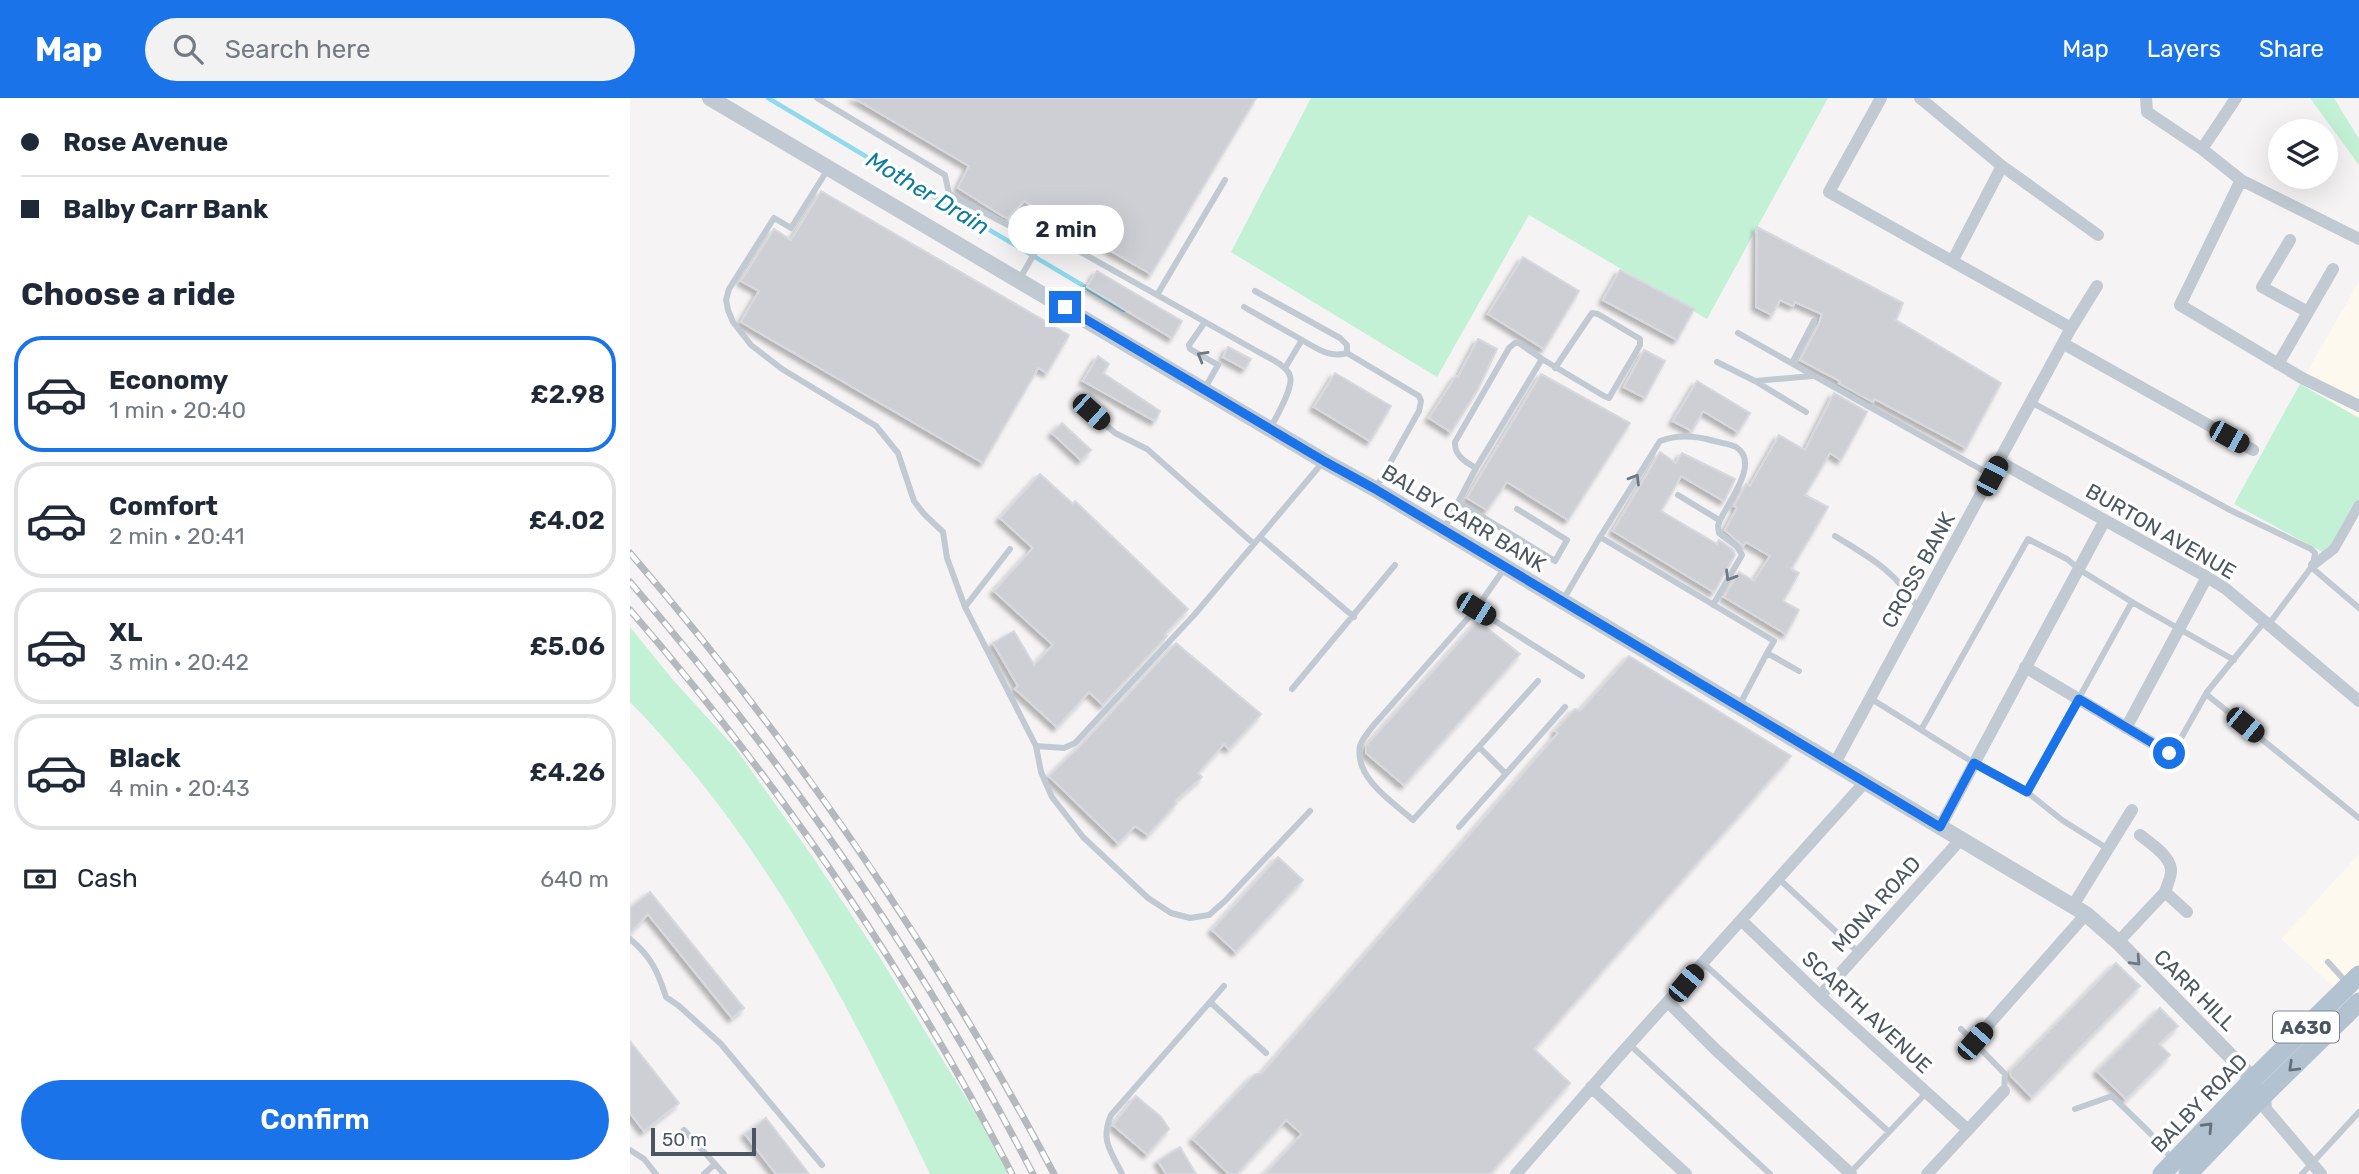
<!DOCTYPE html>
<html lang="en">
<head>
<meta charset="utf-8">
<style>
  :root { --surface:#fff; --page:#f2f2f3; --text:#1f2937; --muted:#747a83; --line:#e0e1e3; --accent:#1a73e8 }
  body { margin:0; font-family:Rubik,sans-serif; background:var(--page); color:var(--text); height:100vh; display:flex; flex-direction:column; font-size:26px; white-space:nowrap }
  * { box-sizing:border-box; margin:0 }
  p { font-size:23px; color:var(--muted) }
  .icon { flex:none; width:38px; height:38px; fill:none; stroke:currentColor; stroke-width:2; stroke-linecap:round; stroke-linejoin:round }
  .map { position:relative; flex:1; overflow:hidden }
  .drawer { display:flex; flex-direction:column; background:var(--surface); width:630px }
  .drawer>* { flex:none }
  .guide { display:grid; align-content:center; height:154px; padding:0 21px; background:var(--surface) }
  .controls { position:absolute; left:1638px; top:21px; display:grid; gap:14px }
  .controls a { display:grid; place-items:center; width:70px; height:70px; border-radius:50%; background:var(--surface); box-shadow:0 7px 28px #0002; font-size:35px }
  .scale { position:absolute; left:21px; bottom:18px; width:105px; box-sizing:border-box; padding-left:7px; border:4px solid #4a5661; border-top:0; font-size:19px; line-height:24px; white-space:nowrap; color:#4a5661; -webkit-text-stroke:5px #fff; paint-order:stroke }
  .end { position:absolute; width:32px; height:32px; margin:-16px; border:9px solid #1a73e8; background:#fff; box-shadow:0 0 0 4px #fff }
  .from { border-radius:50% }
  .bubble { position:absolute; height:49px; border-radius:24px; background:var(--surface); box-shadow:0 7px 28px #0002; font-size:23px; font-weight:600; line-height:49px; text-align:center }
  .car { position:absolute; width:21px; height:42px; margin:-21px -10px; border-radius:9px; box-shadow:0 0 5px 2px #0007; background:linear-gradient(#222 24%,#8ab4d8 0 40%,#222 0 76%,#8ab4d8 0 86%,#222 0) }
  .guide b { display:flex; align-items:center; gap:24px; height:66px; font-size:26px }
  .guide b+b { border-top:2px solid var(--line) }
  .guide i { width:18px; height:18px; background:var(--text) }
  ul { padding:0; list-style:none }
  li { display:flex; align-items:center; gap:21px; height:116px; margin:0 14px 10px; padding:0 7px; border:4px solid var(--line); border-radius:28px }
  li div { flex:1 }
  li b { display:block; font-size:26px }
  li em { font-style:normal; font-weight:600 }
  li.on { border-color:var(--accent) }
  li>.icon { width:63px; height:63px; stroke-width:1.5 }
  h2 { padding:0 21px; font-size:32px; line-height:84px }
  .pay { display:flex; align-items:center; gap:18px; height:77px; padding:0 21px; font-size:26px }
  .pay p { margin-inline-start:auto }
  .action { display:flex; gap:14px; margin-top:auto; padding:14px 21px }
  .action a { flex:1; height:80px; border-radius:42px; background:var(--accent); color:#fff; font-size:28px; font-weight:600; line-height:80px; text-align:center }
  header { display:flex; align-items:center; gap:42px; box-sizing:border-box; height:98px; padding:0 35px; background:var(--accent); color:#fff }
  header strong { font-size:33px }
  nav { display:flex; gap:38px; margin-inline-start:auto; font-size:24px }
  .search { width:490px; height:63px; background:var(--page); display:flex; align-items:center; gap:18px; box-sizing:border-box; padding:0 24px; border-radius:38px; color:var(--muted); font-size:26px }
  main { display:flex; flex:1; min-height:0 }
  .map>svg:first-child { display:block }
</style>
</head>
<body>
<header>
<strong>Map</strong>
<div class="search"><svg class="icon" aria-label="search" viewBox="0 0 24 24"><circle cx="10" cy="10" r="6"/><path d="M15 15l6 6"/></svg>Search here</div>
<nav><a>Map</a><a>Layers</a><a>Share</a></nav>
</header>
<main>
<section class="drawer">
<div class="guide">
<b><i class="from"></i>Rose Avenue</b>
<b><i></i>Balby Carr Bank</b>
</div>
<h2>Choose a ride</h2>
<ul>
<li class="on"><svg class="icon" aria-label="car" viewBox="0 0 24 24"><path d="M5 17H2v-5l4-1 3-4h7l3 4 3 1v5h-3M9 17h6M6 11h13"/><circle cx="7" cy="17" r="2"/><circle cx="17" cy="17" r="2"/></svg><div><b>Economy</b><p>1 min · 20:40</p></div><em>£2.98</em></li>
<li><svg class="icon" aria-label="car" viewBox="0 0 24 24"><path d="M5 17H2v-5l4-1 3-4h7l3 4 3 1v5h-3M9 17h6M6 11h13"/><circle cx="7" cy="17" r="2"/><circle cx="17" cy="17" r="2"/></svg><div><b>Comfort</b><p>2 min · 20:41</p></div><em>£4.02</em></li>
<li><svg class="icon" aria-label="car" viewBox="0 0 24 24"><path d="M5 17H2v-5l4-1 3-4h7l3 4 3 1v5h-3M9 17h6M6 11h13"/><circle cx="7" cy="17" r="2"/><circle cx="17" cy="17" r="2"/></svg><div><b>XL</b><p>3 min · 20:42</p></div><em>£5.06</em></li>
<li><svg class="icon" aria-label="car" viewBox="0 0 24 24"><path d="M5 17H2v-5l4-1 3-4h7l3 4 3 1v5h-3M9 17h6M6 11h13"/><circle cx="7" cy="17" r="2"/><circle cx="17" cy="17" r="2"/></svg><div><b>Black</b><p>4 min · 20:43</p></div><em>£4.26</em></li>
</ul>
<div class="pay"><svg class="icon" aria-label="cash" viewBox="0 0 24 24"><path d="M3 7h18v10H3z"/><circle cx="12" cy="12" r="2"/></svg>Cash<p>640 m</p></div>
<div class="action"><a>Confirm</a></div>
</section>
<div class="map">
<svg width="1729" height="1076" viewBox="0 0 1729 1076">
  <defs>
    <filter id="shadow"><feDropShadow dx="-4" dy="4" stdDeviation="2" flood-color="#0004"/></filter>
  </defs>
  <rect width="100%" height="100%" fill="#f5f3f3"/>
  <path fill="#fdf9ef" d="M1729 183V320L1670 286Z
    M1729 756V866L1705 890 1651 841Z"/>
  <path fill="#c3f1d5" d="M681 0H1198L1077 221 899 117 807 279 601 154Z
    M1680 0H1704L1729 41V67Z
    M1670 286 1729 320V400L1719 423 1696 456 1604 406Z
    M0 529 43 582 106 651 182 758 249 858 352 1026 378 1076H300C219 907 133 739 0 604Z"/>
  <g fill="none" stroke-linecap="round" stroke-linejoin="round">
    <path stroke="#90daee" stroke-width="4.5" d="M138 0 494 212"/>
  </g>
  <path fill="#cdcfd5" stroke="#d7d9de" stroke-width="2" filter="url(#shadow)" d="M224 0H626L521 176 394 103 378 120 373 118 328 90 339 68Z
    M191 93 439 237 417 275 408 270 353 365 111 224 129 193 111 183 144 131 161 142Z
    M1127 129 1273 205 1266 222 1371 285 1336 350 1245 301 1243 304 1209 285 1210 283 1170 262 1189 226 1192 216 1165 204 1163 208 1150 202 1142 217 1126 209Z
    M893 159 949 193 914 251 858 216Z
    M990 172 1064 211 1047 242 973 202Z
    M467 173 552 223 542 240 457 189Z
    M848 241 867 251 848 291 821 334 799 320 826 278 828 279Z
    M598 249 621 261 615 271 593 259Z
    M1014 252 1035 263 1015 300 994 289Z
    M468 258 479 266 473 275 530 313 525 323 453 283Z
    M705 275 761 308 740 343 684 309Z
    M911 276 1000 325 938 422 877 384 857 412 837 400Z
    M1067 283 1120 315 1108 334 1073 313 1062 333 1043 323Z
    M1204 295 1237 314 1211 362 1200 355 1175 397 1198 409 1161 471 1169 475 1153 503 1169 512 1156 536 1094 499 1109 474 1124 483 1140 458 1116 444 1113 448 1095 432 1107 410 1104 408 1116 386 1120 388 1149 337 1175 352Z
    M432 325 461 352 451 362 422 335Z
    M1030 354 1046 365 1052 355 1105 381 1094 403 1051 378 1031 413 1087 446 1089 442 1103 452 1105 457 1084 494 983 433Z
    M410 376 443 406 445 403 558 511 535 536 537 538 473 607 459 594 427 629 385 591 388 588 363 545 384 533 404 567 423 547 364 493 403 450 370 420Z
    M848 523 890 556 774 687 736 655V648Z
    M546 545 631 616 599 651 594 646 568 675 572 679 545 703 546 706 518 737 505 728 488 745 419 678 449 649Z
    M999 558 1161 658 904 951 940 985 860 1076H635L672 1036 656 1022 607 1076H599L563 1041 624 977 632 975 928 635 925 633 945 611 950 613Z
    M648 759 673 782 606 854 582 832Z
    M20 794 114 910 102 920 18 816 0 835V810Z
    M1486 865 1510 888 1402 999 1381 978 1380 973Z
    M1530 910 1548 928 1529 946 1540 957 1496 1001 1467 973Z
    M0 943 49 1005 14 1033 0 1015Z
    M506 998 531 1019 539 1031 517 1056 483 1027Z
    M136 1020 179 1076H146L115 1036Z
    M550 1049 566 1076H536L528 1063Z"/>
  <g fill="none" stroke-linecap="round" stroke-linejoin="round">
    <path stroke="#c1cad2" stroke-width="6" d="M187 0 315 77 319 96 411 144
      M198 71 161 130 144 120 99 191 96 202 98 212 103 224 121 247 152 271 246 328 268 355 284 403 294 416 313 434 317 460 335 509 406 648 411 674 422 699 453 739 518 800 541 815 560 820 579 817 595 803 680 713
      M389 182 411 144 419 140 431 143 625 252C635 258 657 267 660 278 664 289 646 319 641 329
      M625 193 710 240 717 247V255
      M527 197 595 82
      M614 209 672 242 655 270
      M1108 235 1361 377
      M672 242C688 251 699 260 717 255L789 298 791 303 789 313 746 390
      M912 261 889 245H885L879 250 825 344C824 357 835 364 846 370L912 261 974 298 979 300 1010 247V241L968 216 962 215 925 270
      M1087 264 1125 283 1183 278
      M1162 265 1184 223
      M1125 283 1176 314
      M575 290 588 267 560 251 559 247 575 224
      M1401 304 1600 412 1681 451 1685 455 1683 467 1639 526
      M461 314 485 335 517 351 624 446
      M1048 397 1089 422
      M828 404 925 463 937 442 887 411
      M814 431 846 370
      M1205 438C1242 461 1264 472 1288 510
      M630 439 724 519
      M970 439 1030 343C1048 336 1067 338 1084 343 1091 345 1100 346 1106 349 1133 366 1092 410 1088 428L1089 435 1107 448 1112 457 1083 507
      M1681 469 1729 510
      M874 471 846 511 952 578
      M933 502 970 439 1144 543 1137 555
      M335 509 380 451
      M846 511 742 629C738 635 732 641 730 648 724 680 763 704 783 722L908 583
      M662 591 765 467
      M1576 596 1729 720
      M1240 600 1344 665 1397 694 1432 722 1478 751
      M1110 606 1137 555 1169 573
      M1291 632 1398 441 1437 461 1450 472 1502 504 1604 562
      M406 648 434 650 445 645 565 516 693 364
      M849 649 876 676
      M1539 655 1546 649 1577 594 1634 524
      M1397 694 1502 504
      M829 729 935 609
      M1149 781 1228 854
      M0 841C21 858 28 874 36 899L49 908 91 946 192 1067
      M1698 864 1718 886
      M1073 865 1258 1033
      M580 904 636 955
      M1331 931 1375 976 1374 993
      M1000 947 1140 1076
      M1445 1011 1482 998 1519 1034 1543 1062
      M54 1032 85 1066
      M0 1052 14 1061 26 1076
      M1220 1075 1296 995
      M74 1076 85 1066 94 1076
      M492 1076C481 1053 470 1043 481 1017L594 888
      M1672 1076 1729 1014"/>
    <path stroke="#c1cad2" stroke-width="10" d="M1683 467 1704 451 1729 407"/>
    <path stroke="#c1cad2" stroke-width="12" d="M1251 0 1199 94 1441 230
      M1290 0 1372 68 1468 137
      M1516 0 1517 14 1572 51 1611 82
      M1572 51 1606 0
      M1729 141 1611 82 1550 207 1672 280 1729 308
      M1660 142 1632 189 1678 214
      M1323 162 1372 68
      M1434 246 1623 352
      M1648 266 1703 171
      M1370 364 1577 479 1596 491 1729 603
      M1395 569 1539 655
      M1496 630 1577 479
      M1205 665 1441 230 1467 188
      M1310 729 1475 422
      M1510 737C1520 745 1539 757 1541 771 1542 778 1537 787 1535 794L1557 814
      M1442 809 1502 712
      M1112 823 1190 898 1338 1032
      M1488 844 1535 794
      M1190 898 1331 741
      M1039 905 1085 951 1221 1076
      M1344 943 1456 816
      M961 989 1056 1076
      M1635 997 1636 1011 1691 1076
      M886 1076 988 959 1235 684
      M1297 1076 1374 993"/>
    <path stroke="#c1cad2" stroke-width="16" d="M80 0 694 363 745 391 1456 816 1488 844 1623 981 1624 992"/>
    <path stroke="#b3c2d1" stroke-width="19" d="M1532 1076 1623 981 1729 877
      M1558 1076 1631 1000 1729 904"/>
    <g stroke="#b5b8bd" stroke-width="7">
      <path id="rail" d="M0 455C166 648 305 851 424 1076
        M0 484C156 665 293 863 403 1076
        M0 512C149 684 278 874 382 1076"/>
    </g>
    <use href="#rail" stroke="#fff" stroke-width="4.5" stroke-dasharray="13" stroke-linecap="butt"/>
  </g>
  <defs><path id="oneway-chevron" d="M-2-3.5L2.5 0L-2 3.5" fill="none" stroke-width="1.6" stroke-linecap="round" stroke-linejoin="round" transform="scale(1.75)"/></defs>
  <g stroke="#6e7983">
    <use href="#oneway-chevron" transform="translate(572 258) rotate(-150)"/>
    <use href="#oneway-chevron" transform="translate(1005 381) rotate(-59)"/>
    <use href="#oneway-chevron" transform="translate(1100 478) rotate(121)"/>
    <use href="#oneway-chevron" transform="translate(1506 863) rotate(47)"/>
  </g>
  <g stroke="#64717d">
    <use href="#oneway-chevron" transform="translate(1663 969) rotate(136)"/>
    <use href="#oneway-chevron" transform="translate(1578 1029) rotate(-46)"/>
  </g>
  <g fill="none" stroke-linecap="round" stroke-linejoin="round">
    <path stroke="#1a73e8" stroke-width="9" d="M435 209 694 363 745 391 1310 729 1344 665 1397 694 1449 601 1539 655"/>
  </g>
  <g text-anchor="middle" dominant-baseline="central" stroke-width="7" stroke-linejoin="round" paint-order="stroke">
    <rect fill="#fff" stroke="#808990" stroke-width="2" x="1643" y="913.5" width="66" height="31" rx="5"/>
    <g font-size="19" font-weight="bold" fill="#4a5661">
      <text x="1676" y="929">A630</text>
    </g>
    <g font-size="21" fill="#4a5661" stroke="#fff">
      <text transform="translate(834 420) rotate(31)">BALBY CARR BANK</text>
      <text transform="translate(1531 433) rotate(30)">BURTON AVENUE</text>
      <text transform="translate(1288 472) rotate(-61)">CROSS BANK</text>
      <text transform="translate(1246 806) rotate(-48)">MONA ROAD</text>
      <text transform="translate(1565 892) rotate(45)">CARR HILL</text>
      <text transform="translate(1237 914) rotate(43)">SCARTH AVENUE</text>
      <text transform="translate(1569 1005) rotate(-46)">BALBY ROAD</text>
    </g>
    <g font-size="23" font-style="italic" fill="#0c7c9b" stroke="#fff">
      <text transform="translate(298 95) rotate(31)">Mother Drain</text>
    </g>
  </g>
</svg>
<div class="controls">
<a><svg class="icon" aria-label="layers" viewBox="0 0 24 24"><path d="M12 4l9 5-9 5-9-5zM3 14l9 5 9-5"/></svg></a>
</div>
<div class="scale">50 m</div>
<i class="end from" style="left:1539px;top:655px"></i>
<i class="end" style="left:435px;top:209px"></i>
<div class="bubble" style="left:378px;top:107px;width:116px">2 min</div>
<i class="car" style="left:461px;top:314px;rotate:132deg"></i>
<i class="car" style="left:1599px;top:339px;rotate:119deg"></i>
<i class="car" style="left:1362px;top:378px;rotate:28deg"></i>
<i class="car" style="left:846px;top:511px;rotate:122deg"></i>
<i class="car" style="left:1615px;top:627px;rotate:129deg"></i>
<i class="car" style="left:1056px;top:885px;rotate:40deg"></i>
<i class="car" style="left:1345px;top:943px;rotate:41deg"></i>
</div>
</main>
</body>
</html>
